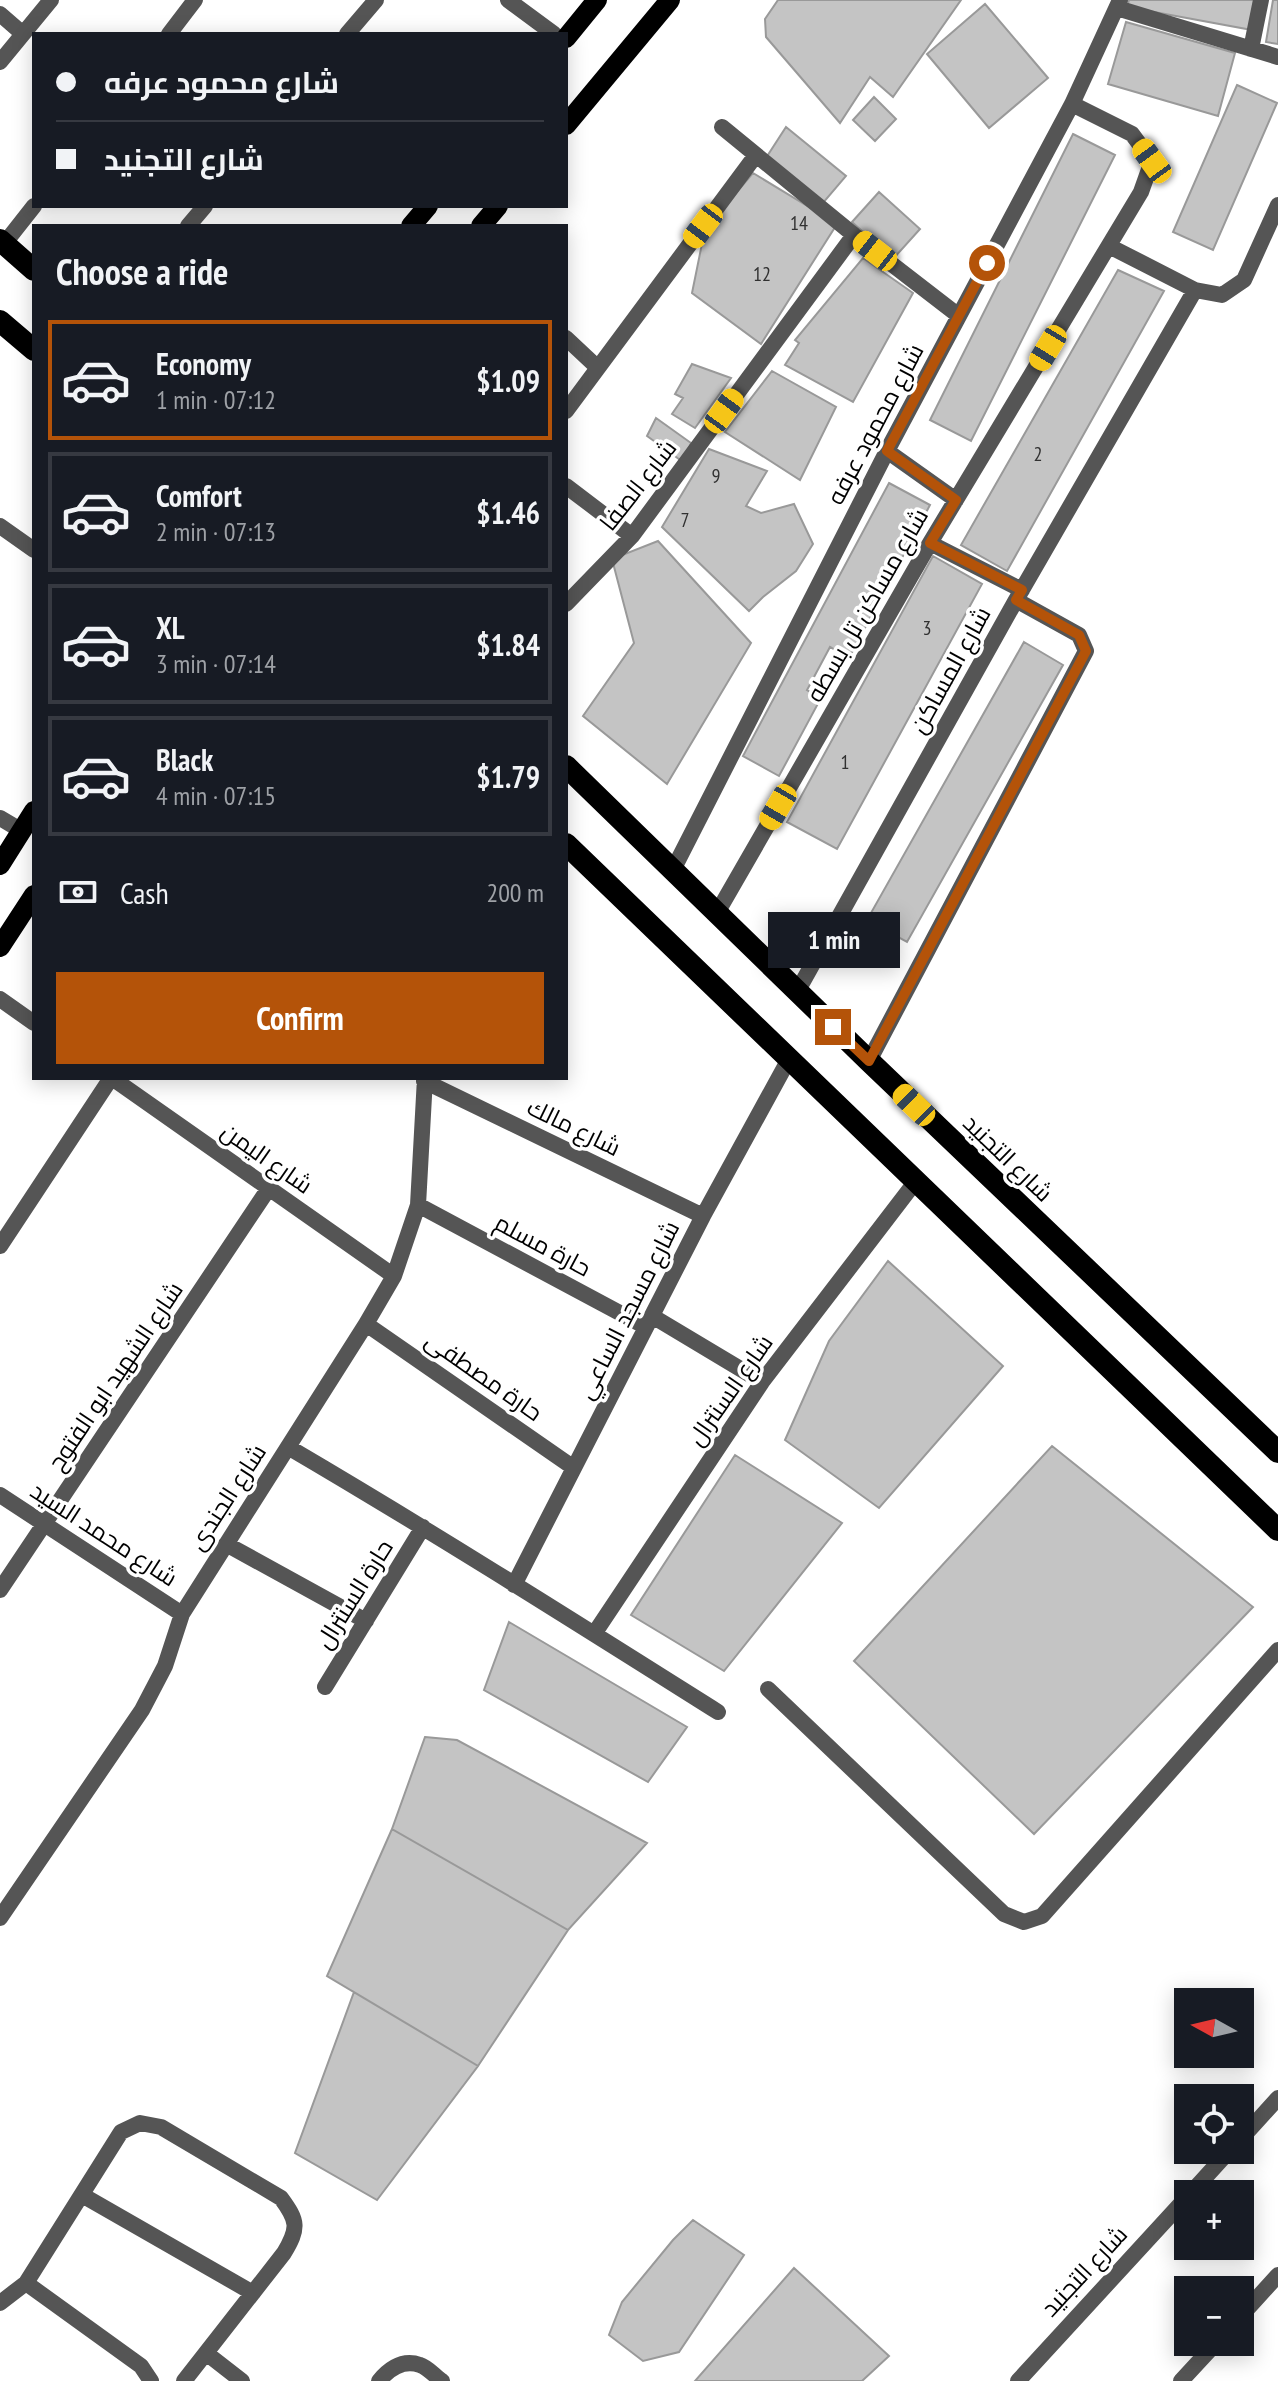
<!DOCTYPE html>
<html lang="en">
<head>
<meta charset="utf-8">
<style>
  :root { --surface:#171b24; --page:#242831; --text:#f1f3f6; --muted:#9ea1a6; --line:#363941; --accent:#b45309 }
  body { margin:0; font-family:"PT Sans Narrow",Cairo,sans-serif; background:var(--page); color:var(--text); height:100vh; display:flex; flex-direction:column; font-size:30px; white-space:nowrap }
  * { box-sizing:border-box; margin:0 }
  p { font-size:26px; color:var(--muted) }
  .icon { flex:none; width:44px; height:44px; fill:none; stroke:currentColor; stroke-width:2; stroke-linecap:round; stroke-linejoin:round }
  .map { position:relative; flex:1; overflow:hidden }
  .drawer { position:absolute; left:32px; top:224px; width:536px; height:856px; display:flex; flex-direction:column; background:var(--surface); border-radius:0px; box-shadow:0 4px 20px #0003 }
  .drawer>* { flex:none }
  .top-card { position:absolute; left:32px; top:32px; width:536px; height:176px; border-radius:0px; box-shadow:0 4px 20px #0003; display:grid; align-content:center; height:176px; padding:0 24px; background:var(--surface) }
  .needle { width:52px; rotate:278deg }
  .buttons { position:absolute; left:1174px; top:1988px; display:grid; gap:16px }
  .buttons a { display:grid; place-items:center; width:80px; height:80px; border-radius:0px; background:var(--surface); box-shadow:0 4px 20px #0003; font-size:40px }
  .end { position:absolute; width:36px; height:36px; margin:-18px; border:10px solid #b45309; background:#fff; box-shadow:0 0 0 4px #fff }
  .from { border-radius:50% }
  .bubble { position:absolute; height:56px; border-radius:0px; background:var(--surface); box-shadow:0 4px 20px #0003; font-size:26px; font-weight:700; line-height:56px; text-align:center }
  .car { position:absolute; width:24px; height:48px; margin:-24px -12px; border-radius:10px; box-shadow:0 0 6px 2px #0007; background:linear-gradient(#f5c518 24%,#345 0 40%,#f5c518 0 76%,#345 0 86%,#f5c518 0) }
  .top-card b { display:flex; align-items:center; gap:28px; height:76px; font-size:30px }
  .top-card b+b { border-top:2px solid var(--line) }
  .top-card i { width:20px; height:20px; background:var(--text) }
  ul { padding:0; list-style:none }
  li { display:flex; align-items:center; gap:24px; height:120px; margin:0 16px 12px; padding:0 8px; border:4px solid var(--line); border-radius:0px }
  li div { flex:1 }
  li b { display:block; font-size:30px }
  li em { font-style:normal; font-weight:700 }
  li.selected { border-color:var(--accent) }
  li>.icon { width:72px; height:72px; stroke-width:1.5 }
  h2 { padding:0 24px; font-size:36px; line-height:96px }
  .pay { display:flex; align-items:center; gap:20px; height:88px; padding:0 24px; font-size:30px }
  .pay p { margin-inline-start:auto }
  .primary-button { display:flex; gap:16px; margin-top:auto; padding:16px 24px }
  .primary-button a { flex:1; height:92px; border-radius:0px; background:var(--accent); color:#fff; font-size:32px; font-weight:700; line-height:92px; text-align:center }
  .map>svg:first-child { display:block }
</style>
</head>
<body>
<div class="map">
<svg width="1278" height="2381" viewBox="0 0 1278 2381">
  <rect width="100%" height="100%" fill="#fff"/>
  <path fill="#c4c4c4" stroke="#999" stroke-width="2" d="M778 0H961L893 97 870 77 840 123 766 37 765 19Z
    M1129 0H1257L1252 30 1127 7Z
    M1273 0H1278V44L1266 42Z
    M985 4 1048 78 989 128 927 54Z
    M1126 22 1235 53 1218 116 1108 84Z
    M1237 85 1277 103 1213 250 1173 232Z
    M874 97 896 119 875 141 853 120Z
    M786 127 846 176 823 203 764 161Z
    M1073 134 1115 155 971 441 930 420Z
    M753 173 837 224 761 344 692 293 705 229Z
    M879 192 920 229 893 259 852 222Z
    M863 258 913 293 853 402 785 365 799 343 795 340Z
    M1118 270 1164 291 1007 571 961 545Z
    M692 364 731 378 695 428 672 414 683 398 675 394Z
    M772 371 836 407 800 480 725 432Z
    M656 418 691 443 683 462 647 436Z
    M709 449 767 471 746 506 761 513 794 504 813 544 796 571 763 597 749 611 662 527Z
    M889 483 930 505 849 658 830 647 807 690 821 698 779 776 743 756Z
    M658 541 751 643 667 784 583 716 634 643 612 559Z
    M933 556 982 584 837 849 787 822Z
    M1024 642 1063 665 907 942 867 920Z
    M888 1261 1003 1366 879 1508 785 1440 829 1341Z
    M1052 1446 1253 1607 1034 1834 854 1661Z
    M735 1455 842 1523 724 1671 631 1615Z
    M509 1622 687 1727 648 1782 484 1690Z
    M425 1737 457 1740 647 1843 568 1930 392 1829Z
    M392 1829 568 1930 478 2066 327 1976Z
    M354 1992 478 2066 377 2200 295 2153Z
    M693 2220 744 2255 679 2352 643 2361 609 2335 622 2302 673 2240Z
    M794 2268 889 2356 862 2381H695Z"/>
  <g fill="none" stroke-linecap="round" stroke-linejoin="round">
    <path stroke="#555" stroke-width="16" d="M0 526 34 550
      M0 818 22 831
      M768 1689 1004 1914 1024 1922 1042 1916 1278 1650
      M1240 2317 1278 2275
      M1181 2381 1217 2342"/>
    <path stroke="#555" stroke-width="16" d="M508 0 554 34
      M1117 8 1278 57
      M0 14 23 34
      M169 34 195 0
      M347 34 376 0
      M1251 49 1261 0
      M0 62 51 0
      M722 127 854 235 959 316
      M188 226 205 206
      M4 244 34 206
      M1109 246 1195 290 1222 295 1244 280 1278 205
      M566 338 598 368
      M566 411 756 155
      M887 451 956 500
      M566 486 632 536
      M930 543 1022 590
      M566 604 632 536 854 235
      M673 870 887 451 1072 104 1120 0
      M717 913 930 543 1141 192 1152 161 1132 134 1072 104
      M797 992 1016 600 1195 290
      M0 999 34 1023
      M869 1061 1086 651 1079 635 1016 600
      M112 1078 394 1276
      M424 1081 703 1216
      M418 1205 646 1327
      M0 1246 111 1078
      M652 1316 762 1382
      M366 1324 574 1468
      M288 1447C433 1532 575 1622 718 1712
      M0 1495 182 1614
      M226 1544 366 1621
      M514 1585 703 1216 789 1059
      M0 1590 269 1188
      M594 1634 762 1382 916 1181
      M325 1687 423 1527
      M0 1918 142 1710 165 1666 182 1614 366 1324 394 1276 418 1205 425 1078
      M1240 2140 1278 2098
      M1190 2194 1230 2150
      M82 2195 253 2293
      M26 2283 141 2366 151 2381
      M0 2303 26 2283 121 2132 140 2123 161 2127 281 2198C298 2221 299 2228 284 2253L184 2381
      M206 2353 242 2381
      M379 2381C389 2369 403 2359 420 2365 427 2367 435 2376 442 2381
      M1018 2381 1188 2196"/>
    <path stroke="#000" stroke-width="20" d="M566 38 597 0
      M566 125 670 0
      M411 226 428 206
      M481 226 498 206
      M0 865 34 811
      M0 947 34 895"/>
    <path stroke="#000" stroke-width="22" d="M0 240 34 270
      M0 321 34 350
      M566 766 869 1061 1278 1452
      M566 844 1278 1530"/>
  </g>
  <g fill="none" stroke-linecap="round" stroke-linejoin="round">
    <path stroke="#b45309" stroke-width="10" d="M833 1027 869 1061 1086 651 1079 635 1016 600 1022 590 930 543 956 500 887 451 987 263"/>
  </g>
  <g text-anchor="middle" dominant-baseline="central" stroke-width="7" stroke-linejoin="round" paint-order="stroke">
    <g font-size="20" fill="#313131">
      <text x="799" y="223">14</text>
      <text x="762" y="274">12</text>
      <text x="1038" y="454">2</text>
      <text x="716" y="476">9</text>
      <text x="685" y="520">7</text>
      <text x="927" y="628">3</text>
      <text x="845" y="762">1</text>
    </g>
    <g font-size="24" fill="#000" stroke="#fff">
      <text transform="translate(875 424) rotate(-62)">شارع محمود عرفه</text>
      <text transform="translate(638 485) rotate(-52)">شارع الصفا</text>
      <text transform="translate(867 605) rotate(-60)">شارع مساكن تل بسطه</text>
      <text transform="translate(950 670) rotate(-61)">شارع المساكن</text>
      <text transform="translate(574 1127) rotate(26)">شارع مالك</text>
      <text transform="translate(267 1158) rotate(35)">شارع اليمن</text>
      <text transform="translate(1008 1158) rotate(44)">شارع التجنيد</text>
      <text transform="translate(543 1245) rotate(28)">حارة مسلم</text>
      <text transform="translate(628 1310) rotate(-63)">شارع مسجد الساعي</text>
      <text transform="translate(115 1376) rotate(-56)">شارع الشهيد ابو الفتوح</text>
      <text transform="translate(484 1376) rotate(35)">حارة مصطفى</text>
      <text transform="translate(730 1390) rotate(-55)">شارع السنترال</text>
      <text transform="translate(227 1497) rotate(-57)">شارع الجندى</text>
      <text transform="translate(104 1534) rotate(33)">شارع محمد السيد</text>
      <text transform="translate(354 1594) rotate(-58)">حارة السنترال</text>
      <text transform="translate(1084 2271) rotate(-47)">شارع التجنيد</text>
    </g>
  </g>
</svg>
<div class="buttons">
<a><svg class="needle" viewBox="-14 -14 28 28"><path d="M0-13l5 13h-10z" fill="#e53935"/><path d="M0 13l5-13h-10z" fill="#9ea1a6"/></svg></a>
<a><svg class="icon" aria-label="locate" viewBox="0 0 24 24"><circle cx="12" cy="12" r="6"/><path d="M12 2v4M12 18v4M2 12h4M18 12h4"/></svg></a>
<a>+</a>
<a>−</a>
</div>
<i class="end from" style="left:987px;top:263px"></i>
<i class="end" style="left:833px;top:1027px"></i>
<div class="bubble" style="left:768px;top:912px;width:132px">1 min</div>
<i class="car" style="left:1152px;top:161px;rotate:324deg"></i>
<i class="car" style="left:703px;top:226px;rotate:217deg"></i>
<i class="car" style="left:875px;top:251px;rotate:308deg"></i>
<i class="car" style="left:1048px;top:348px;rotate:211deg"></i>
<i class="car" style="left:724px;top:411px;rotate:36deg"></i>
<i class="car" style="left:778px;top:807px;rotate:210deg"></i>
<i class="car" style="left:914px;top:1105px;rotate:314deg"></i>
<div class="top-card">
<b><i class="from"></i>شارع محمود عرفه</b>
<b><i></i>شارع التجنيد</b>
</div>
<section class="drawer">
<h2>Choose a ride</h2>
<ul>
<li class="selected"><svg class="icon" aria-label="car" viewBox="0 0 24 24"><path d="M5 17H2v-5l4-1 3-4h7l3 4 3 1v5h-3M9 17h6M6 11h13"/><circle cx="7" cy="17" r="2"/><circle cx="17" cy="17" r="2"/></svg><div><b>Economy</b><p>1 min · 07:12</p></div><em>$1.09</em></li>
<li><svg class="icon" aria-label="car" viewBox="0 0 24 24"><path d="M5 17H2v-5l4-1 3-4h7l3 4 3 1v5h-3M9 17h6M6 11h13"/><circle cx="7" cy="17" r="2"/><circle cx="17" cy="17" r="2"/></svg><div><b>Comfort</b><p>2 min · 07:13</p></div><em>$1.46</em></li>
<li><svg class="icon" aria-label="car" viewBox="0 0 24 24"><path d="M5 17H2v-5l4-1 3-4h7l3 4 3 1v5h-3M9 17h6M6 11h13"/><circle cx="7" cy="17" r="2"/><circle cx="17" cy="17" r="2"/></svg><div><b>XL</b><p>3 min · 07:14</p></div><em>$1.84</em></li>
<li><svg class="icon" aria-label="car" viewBox="0 0 24 24"><path d="M5 17H2v-5l4-1 3-4h7l3 4 3 1v5h-3M9 17h6M6 11h13"/><circle cx="7" cy="17" r="2"/><circle cx="17" cy="17" r="2"/></svg><div><b>Black</b><p>4 min · 07:15</p></div><em>$1.79</em></li>
</ul>
<div class="pay"><svg class="icon" aria-label="cash" viewBox="0 0 24 24"><path d="M3 7h18v10H3z"/><circle cx="12" cy="12" r="2"/></svg>Cash<p>200 m</p></div>
<div class="primary-button"><a>Confirm</a></div>
</section>
</div>
</body>
</html>
